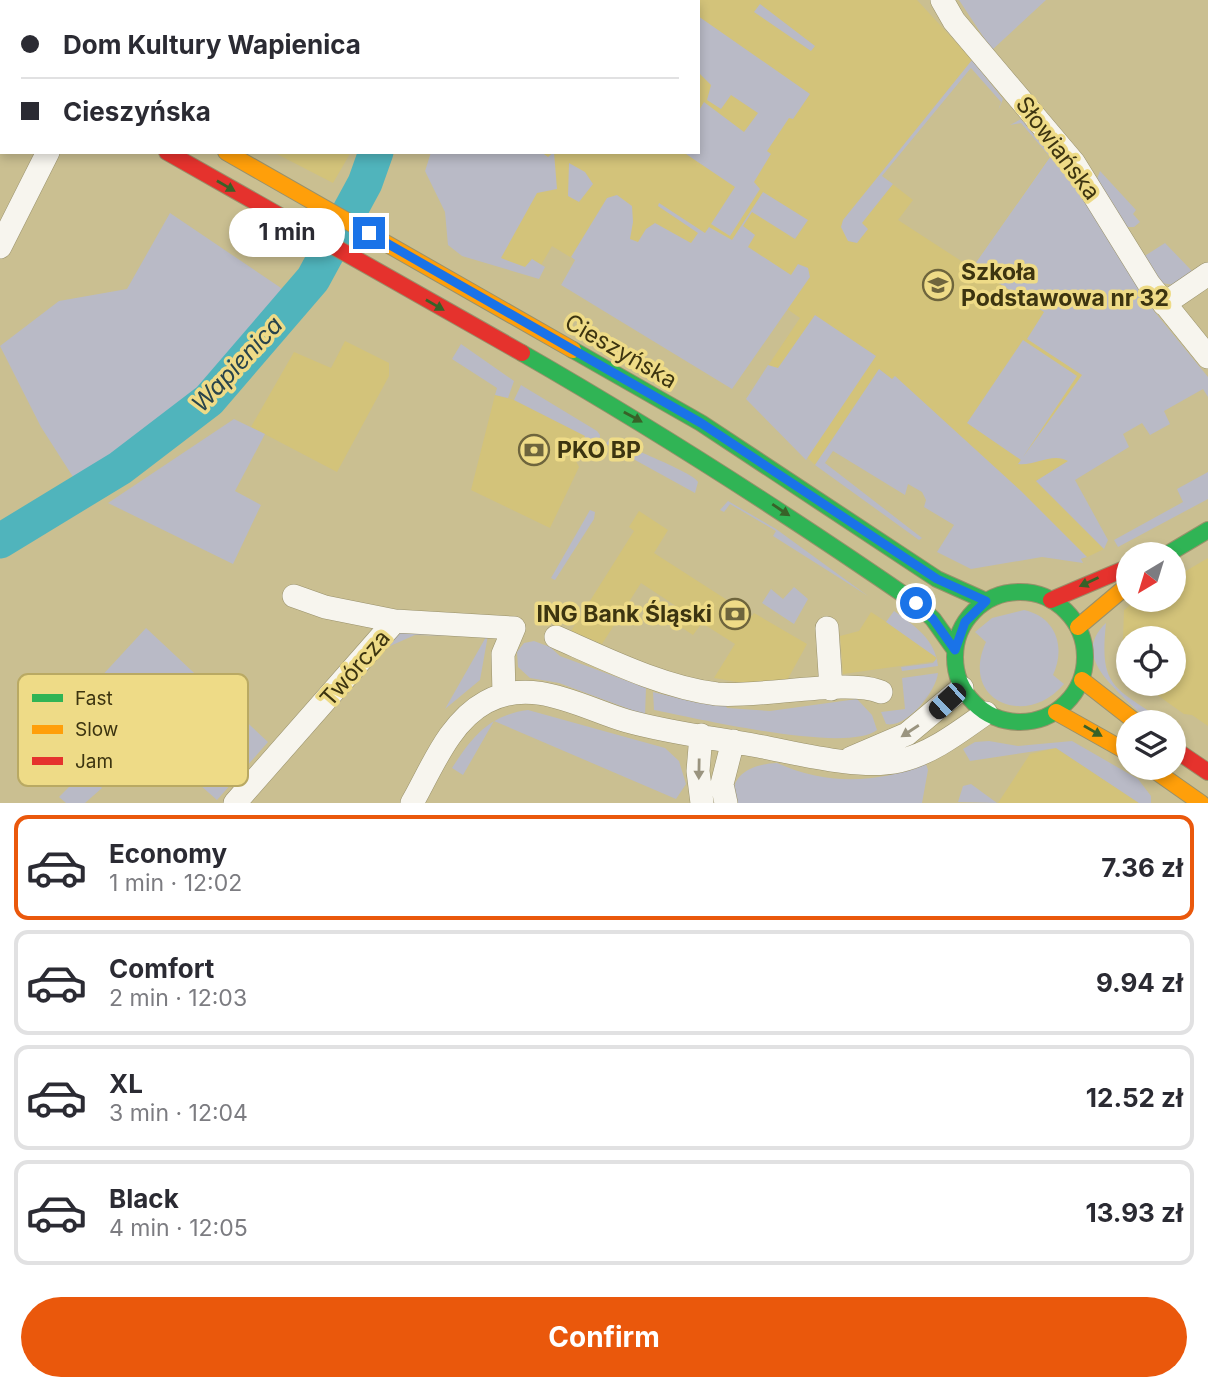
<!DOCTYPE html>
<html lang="en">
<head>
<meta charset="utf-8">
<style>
  :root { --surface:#fff; --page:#f2f2f3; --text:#2b2b33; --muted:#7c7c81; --line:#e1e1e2; --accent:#ea580c }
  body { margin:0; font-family:Inter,sans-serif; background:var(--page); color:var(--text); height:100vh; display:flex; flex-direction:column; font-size:26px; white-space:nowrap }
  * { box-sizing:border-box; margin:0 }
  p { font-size:23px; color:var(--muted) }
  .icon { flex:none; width:38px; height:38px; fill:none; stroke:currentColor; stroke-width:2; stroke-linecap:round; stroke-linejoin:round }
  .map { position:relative; height:803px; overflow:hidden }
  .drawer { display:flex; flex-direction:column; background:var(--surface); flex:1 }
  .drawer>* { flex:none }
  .banner { position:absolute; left:0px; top:0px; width:700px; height:154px; box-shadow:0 4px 10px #0003; display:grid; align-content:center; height:154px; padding:0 21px; background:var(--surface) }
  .needle { width:46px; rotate:218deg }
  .controls { position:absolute; left:1116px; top:542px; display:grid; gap:14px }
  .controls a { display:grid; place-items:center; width:70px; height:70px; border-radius:50%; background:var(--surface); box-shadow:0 4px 10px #0003; font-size:35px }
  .end { position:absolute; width:32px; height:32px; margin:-16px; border:9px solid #1a73e8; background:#fff; box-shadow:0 0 0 4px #fff }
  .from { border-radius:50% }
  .bubble { position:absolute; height:49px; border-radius:24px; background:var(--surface); box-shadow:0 4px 10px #0003; font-size:23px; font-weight:700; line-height:49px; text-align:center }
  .car { position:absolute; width:21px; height:42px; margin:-21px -10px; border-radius:9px; box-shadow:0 0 5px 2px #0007; background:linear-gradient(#222 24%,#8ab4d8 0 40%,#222 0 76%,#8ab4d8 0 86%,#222 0) }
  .banner b { display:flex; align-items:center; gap:24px; height:66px; font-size:26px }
  .banner b+b { border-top:2px solid var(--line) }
  .banner i { width:18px; height:18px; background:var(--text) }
  ul { padding:12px 0 0; list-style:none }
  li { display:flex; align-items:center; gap:21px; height:105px; margin:0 14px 10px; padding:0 7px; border:4px solid var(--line); border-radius:14px }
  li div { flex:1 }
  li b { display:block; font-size:26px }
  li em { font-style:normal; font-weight:700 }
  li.on { border-color:var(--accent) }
  li>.icon { width:63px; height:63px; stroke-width:1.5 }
  .action { display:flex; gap:14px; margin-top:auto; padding:14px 21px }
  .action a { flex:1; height:80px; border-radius:42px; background:var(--accent); color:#fff; font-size:28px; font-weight:700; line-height:80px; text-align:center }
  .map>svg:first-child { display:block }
</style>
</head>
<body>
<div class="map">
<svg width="1208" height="803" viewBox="0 0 1208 803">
  <rect width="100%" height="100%" fill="#cabf91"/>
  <path fill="#d3c37a" d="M6 0H407L9 2Z
    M486 0H917L975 63 882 176 913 200 898 220 972 268 1050 156 1140 302 1204 377 1036 481 1104 549 1081 560 968 516 831 441 815 465 747 397 800 318 780 304 603 310 561 285 575 260 552 246 537 272 460 244 456 219 425 171 431 152H698V2Z
    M273 152H351L333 183Z
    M345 341 389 363V376L337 472 251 427 294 352 331 368Z
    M495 395 514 400 586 436 576 461 579 467 550 528 471 490Z
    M639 511 668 530 654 553 752 616 754 613 807 644 785 684 760 686 714 678 735 644 702 623 693 635 678 625 685 612 641 583 602 644 571 631 634 531 629 527Z
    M1208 558V726L1192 715 1184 714 1142 684H1174V639H1129V675L1122 670 1124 610 1136 600H1174V578Z
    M871 612 935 654 936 661 843 674 840 636 859 631Z
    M1056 748 1139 803H998L1030 754Z"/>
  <path fill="#b9bac6" d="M959 0H1046L992 50Z
    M760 4 815 46 811 51 754 12Z
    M698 16 810 94 793 119 789 118 767 151 771 154 754 182 760 189 730 236 711 224 735 187 683 152H698V112L704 102 744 132 758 113 731 95 721 109 707 100 711 85 698 72Z
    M972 60 1003 99 998 111 1001 102 971 68 882 176 893 184 862 223 868 229 857 243 848 241 841 227 843 220Z
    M1021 119 1072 181 1154 311 1208 377V397L1203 389 1164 411 1170 424 1150 435 1142 423 1123 434 1129 447 1075 480 1108 540 1104 549 1036 481 1068 461C1052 452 1036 466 1018 464L1082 375 1027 339 1044 312 983 273 980 277 970 271 1050 157 1021 123 1010 125Z
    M431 152H541L548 157 554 152 557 189 537 193 501 258 525 267 532 259 545 267 539 279 462 256 448 245 445 212 425 171Z
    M569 163 585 172 593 184 579 202 568 196Z
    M1100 171 1136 210 1133 214 1140 222 1134 227H1125L1097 179Z
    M763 192 808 220 795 239 752 212 743 226 755 235 748 247 791 275 798 264 808 268 810 277 732 389 561 285 575 260 571 257 607 198 617 195 632 206 633 222 630 239 638 242 646 229 655 223 691 243 698 233 658 206 659 203 705 233 709 227 732 240Z
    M170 213 284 290 198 397 118 455 75 480 41 427 0 346 59 301 127 289Z
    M1165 243 1192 271 1174 285 1162 283 1143 257Z
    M815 315 876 356 806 460 746 399 768 365 778 368Z
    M1023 340 1077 376 1021 460 967 423Z
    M461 344 514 381 508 398 495 395 497 388 452 359Z
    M879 369 892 379 895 376 1021 491 1087 557 1081 559 1083 563 1042 557 971 569 937 552 954 525 924 507 926 500 922 492 908 484 905 495 833 451 825 463 922 538 919 540 815 465Z
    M521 385 597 431 600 435 599 444 580 448 585 436 514 400Z
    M234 419 265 434 235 491 261 505 233 564 108 503Z
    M610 438C626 447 693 472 698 482L695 493 606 444Z
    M1208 472V499L1118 547 1114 540 1183 502 1177 489Z
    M728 501 776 529 868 596 773 536 776 531 730 504 724 512 720 510Z
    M590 510 595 512 594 519 555 580 551 578Z
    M794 587 808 599 794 624 762 603 771 589 783 599Z
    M1024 610C1056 617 1066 647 1053 675L1064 684C1026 729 959 701 986 642L975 632 992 618Z
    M894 611C915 626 935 639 938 666L902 671 901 667 933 663 937 658 886 622Z
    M1106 623C1099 689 1114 686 1166 723 1149 723 1137 710 1125 699 1103 677 1076 651 1106 623Z
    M146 628 268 742 217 800 114 709 83 744 62 719Z
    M414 629 481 631 488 635 480 680 445 709 486 637 415 635 390 646 386 642 398 633Z
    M534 641 550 647 560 656 646 688 645 715 559 683 530 678 518 667 517 652 524 643Z
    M938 673C936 692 906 729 886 724L881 712 905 709 902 678Z
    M653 692 694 702 713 705 724 702 727 708 770 711 857 699 872 715 877 730C846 754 696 718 654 710Z
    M528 710 665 748 679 761 686 784 676 799 494 721 463 775 452 768C472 737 489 715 528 710Z
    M989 741 1018 746 1072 741 1138 779 1151 796V803H1139L1056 748 970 761 963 749 975 742Z
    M777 763C826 785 875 784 926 764L928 770 922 803H733C729 774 752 764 777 763Z
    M85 771 102 788 85 803H66L59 797Z
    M971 784 997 803 958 802 963 786Z"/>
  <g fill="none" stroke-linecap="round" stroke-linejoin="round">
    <path stroke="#50b4bc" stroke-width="35" d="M419 2 420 0
      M0 541 120 468 209 400 313 279 365 183 376 152"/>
    <g stroke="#99916b" stroke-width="24">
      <path id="street" d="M942 0 954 21 1074 163 1149 284 1208 357
        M0 247 48 152
        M1164 304 1208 274
        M294 596 325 607 395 621 514 628 503 654 504 694
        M827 628 831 689
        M556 637C606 659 662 687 717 694 760 698 850 678 881 692
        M701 735 698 771 702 803
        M851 758 907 734 962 688
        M235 803 395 621
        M412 803C432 768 449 722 486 702 533 676 582 708 627 721 670 733 714 738 758 746 797 753 860 770 899 761 931 754 959 732 986 713
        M726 803 722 784 733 741"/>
    </g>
    <g stroke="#99916b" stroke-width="18">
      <path id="fast" d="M573 350 701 423 937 579 986 601
        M522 353C658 431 787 514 916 603L933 619 955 650
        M1166 555 1208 530
        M955 657a65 65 0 1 1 130 0a65 65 0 1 1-130 0Z"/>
    </g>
    <g stroke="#99916b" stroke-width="18">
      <path id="slow" d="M226 152 573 350
        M1078 627 1129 584
        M1082 680 1137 723
        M1056 712 1129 753
        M1151 768 1201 803"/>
    </g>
    <g stroke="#99916b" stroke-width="18">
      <path id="jam" d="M0 22 2 23
        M0 57 2 58
        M167 152 522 353
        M1051 600 1129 567
        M1174 749 1208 772"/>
    </g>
    <use href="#street" stroke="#f7f5ee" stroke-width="23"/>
    <use href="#fast" stroke="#30b455" stroke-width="16"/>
    <use href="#slow" stroke="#ff9f0a" stroke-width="16"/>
    <use href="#jam" stroke="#e5322d" stroke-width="16"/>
  </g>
  <defs><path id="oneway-solid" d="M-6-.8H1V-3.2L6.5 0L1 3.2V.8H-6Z" transform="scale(1.75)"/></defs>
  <g fill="#386128">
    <use href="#oneway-solid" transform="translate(226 186) rotate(30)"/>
    <use href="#oneway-solid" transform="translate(435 305) rotate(30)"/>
    <use href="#oneway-solid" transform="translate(633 417) rotate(29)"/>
    <use href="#oneway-solid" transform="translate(781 510) rotate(34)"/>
    <use href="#oneway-solid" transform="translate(1089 582) rotate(155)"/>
    <use href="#oneway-solid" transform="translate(1093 731) rotate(30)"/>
  </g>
  <g fill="#9a947f">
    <use href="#oneway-solid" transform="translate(910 731) rotate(147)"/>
    <use href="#oneway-solid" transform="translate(699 769) rotate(91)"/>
  </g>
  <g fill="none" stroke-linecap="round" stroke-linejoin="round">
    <path stroke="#1a73e8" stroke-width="9" d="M369 233 701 423 937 579 986 601 965 622 955 650 933 619 916 603"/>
  </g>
  <defs>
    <g id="school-ring" transform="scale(1.575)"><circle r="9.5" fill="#eedb87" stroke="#6e653d" stroke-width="1.5"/><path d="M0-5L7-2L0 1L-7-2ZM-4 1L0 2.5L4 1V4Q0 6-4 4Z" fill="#6e653d"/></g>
    <g id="bank-ring" transform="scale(1.575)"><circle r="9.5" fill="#eedb87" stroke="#6e653d" stroke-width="1.5"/><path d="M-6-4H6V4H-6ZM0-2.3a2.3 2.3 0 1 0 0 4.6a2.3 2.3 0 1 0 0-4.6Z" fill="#6e653d"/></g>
  </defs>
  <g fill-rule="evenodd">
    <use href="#school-ring" x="938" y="285"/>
    <use href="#bank-ring" x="534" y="450"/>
    <use href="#bank-ring" x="735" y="614"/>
  </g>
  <g text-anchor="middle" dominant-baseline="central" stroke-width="7" stroke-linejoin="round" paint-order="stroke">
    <g font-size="23" fill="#3c3410" stroke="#eedb87">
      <text transform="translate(1058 148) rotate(53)">Słowiańska</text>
      <text transform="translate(621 351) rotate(30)">Cieszyńska</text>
      <text transform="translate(355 668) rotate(-49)">Twórcza</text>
    </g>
    <g font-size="23" font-weight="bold" fill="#3c3410" stroke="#eedb87" text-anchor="start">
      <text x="961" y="272">Szkoła<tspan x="961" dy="26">Podstawowa nr 32</tspan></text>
      <text x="557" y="450">PKO BP</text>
      <text x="712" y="614" text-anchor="end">ING Bank Śląski</text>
    </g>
    <g font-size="24" font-style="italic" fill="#28444c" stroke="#eedb87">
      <text transform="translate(237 364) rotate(-47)">Wapienica</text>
    </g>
  </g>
  <rect x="18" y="674" width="230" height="112" rx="10" fill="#eedb87" stroke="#b9a963" stroke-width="2"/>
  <rect x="32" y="694" width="31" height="8" fill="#30b455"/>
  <rect x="32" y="725" width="31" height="9" fill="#ff9f0a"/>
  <rect x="32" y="757" width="31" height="8" fill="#e5322d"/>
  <g font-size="19" fill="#3c3410">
    <text x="75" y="705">Fast</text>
    <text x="75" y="736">Slow</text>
    <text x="75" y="768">Jam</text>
  </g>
</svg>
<div class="controls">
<a><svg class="needle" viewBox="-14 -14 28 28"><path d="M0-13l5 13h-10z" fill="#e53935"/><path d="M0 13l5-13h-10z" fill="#7c7c81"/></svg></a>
<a><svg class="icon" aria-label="locate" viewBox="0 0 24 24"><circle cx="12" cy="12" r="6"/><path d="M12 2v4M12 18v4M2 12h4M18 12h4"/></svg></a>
<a><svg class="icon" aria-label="layers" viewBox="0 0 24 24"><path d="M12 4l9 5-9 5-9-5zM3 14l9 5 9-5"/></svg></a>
</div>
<i class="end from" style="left:916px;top:603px"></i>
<i class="end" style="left:369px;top:233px"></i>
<div class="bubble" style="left:229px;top:208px;width:116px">1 min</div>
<i class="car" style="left:947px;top:701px;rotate:227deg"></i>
<div class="banner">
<b><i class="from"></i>Dom Kultury Wapienica</b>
<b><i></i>Cieszyńska</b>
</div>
</div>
<section class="drawer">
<ul>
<li class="on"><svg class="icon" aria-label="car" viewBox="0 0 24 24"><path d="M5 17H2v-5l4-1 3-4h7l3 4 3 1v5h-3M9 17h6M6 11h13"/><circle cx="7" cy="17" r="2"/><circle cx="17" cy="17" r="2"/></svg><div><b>Economy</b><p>1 min · 12:02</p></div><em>7.36 zł</em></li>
<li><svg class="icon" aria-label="car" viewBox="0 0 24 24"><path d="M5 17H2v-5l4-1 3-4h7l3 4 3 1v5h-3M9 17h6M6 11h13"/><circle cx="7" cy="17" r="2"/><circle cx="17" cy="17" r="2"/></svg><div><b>Comfort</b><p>2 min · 12:03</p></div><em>9.94 zł</em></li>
<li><svg class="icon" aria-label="car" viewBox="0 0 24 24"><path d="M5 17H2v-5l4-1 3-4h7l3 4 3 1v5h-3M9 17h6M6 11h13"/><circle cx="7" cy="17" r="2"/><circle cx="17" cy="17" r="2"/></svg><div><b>XL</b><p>3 min · 12:04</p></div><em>12.52 zł</em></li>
<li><svg class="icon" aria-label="car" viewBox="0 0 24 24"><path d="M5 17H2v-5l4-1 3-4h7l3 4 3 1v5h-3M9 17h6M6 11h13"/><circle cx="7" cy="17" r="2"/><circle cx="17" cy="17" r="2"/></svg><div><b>Black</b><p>4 min · 12:05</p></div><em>13.93 zł</em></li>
</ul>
<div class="action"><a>Confirm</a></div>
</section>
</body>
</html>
